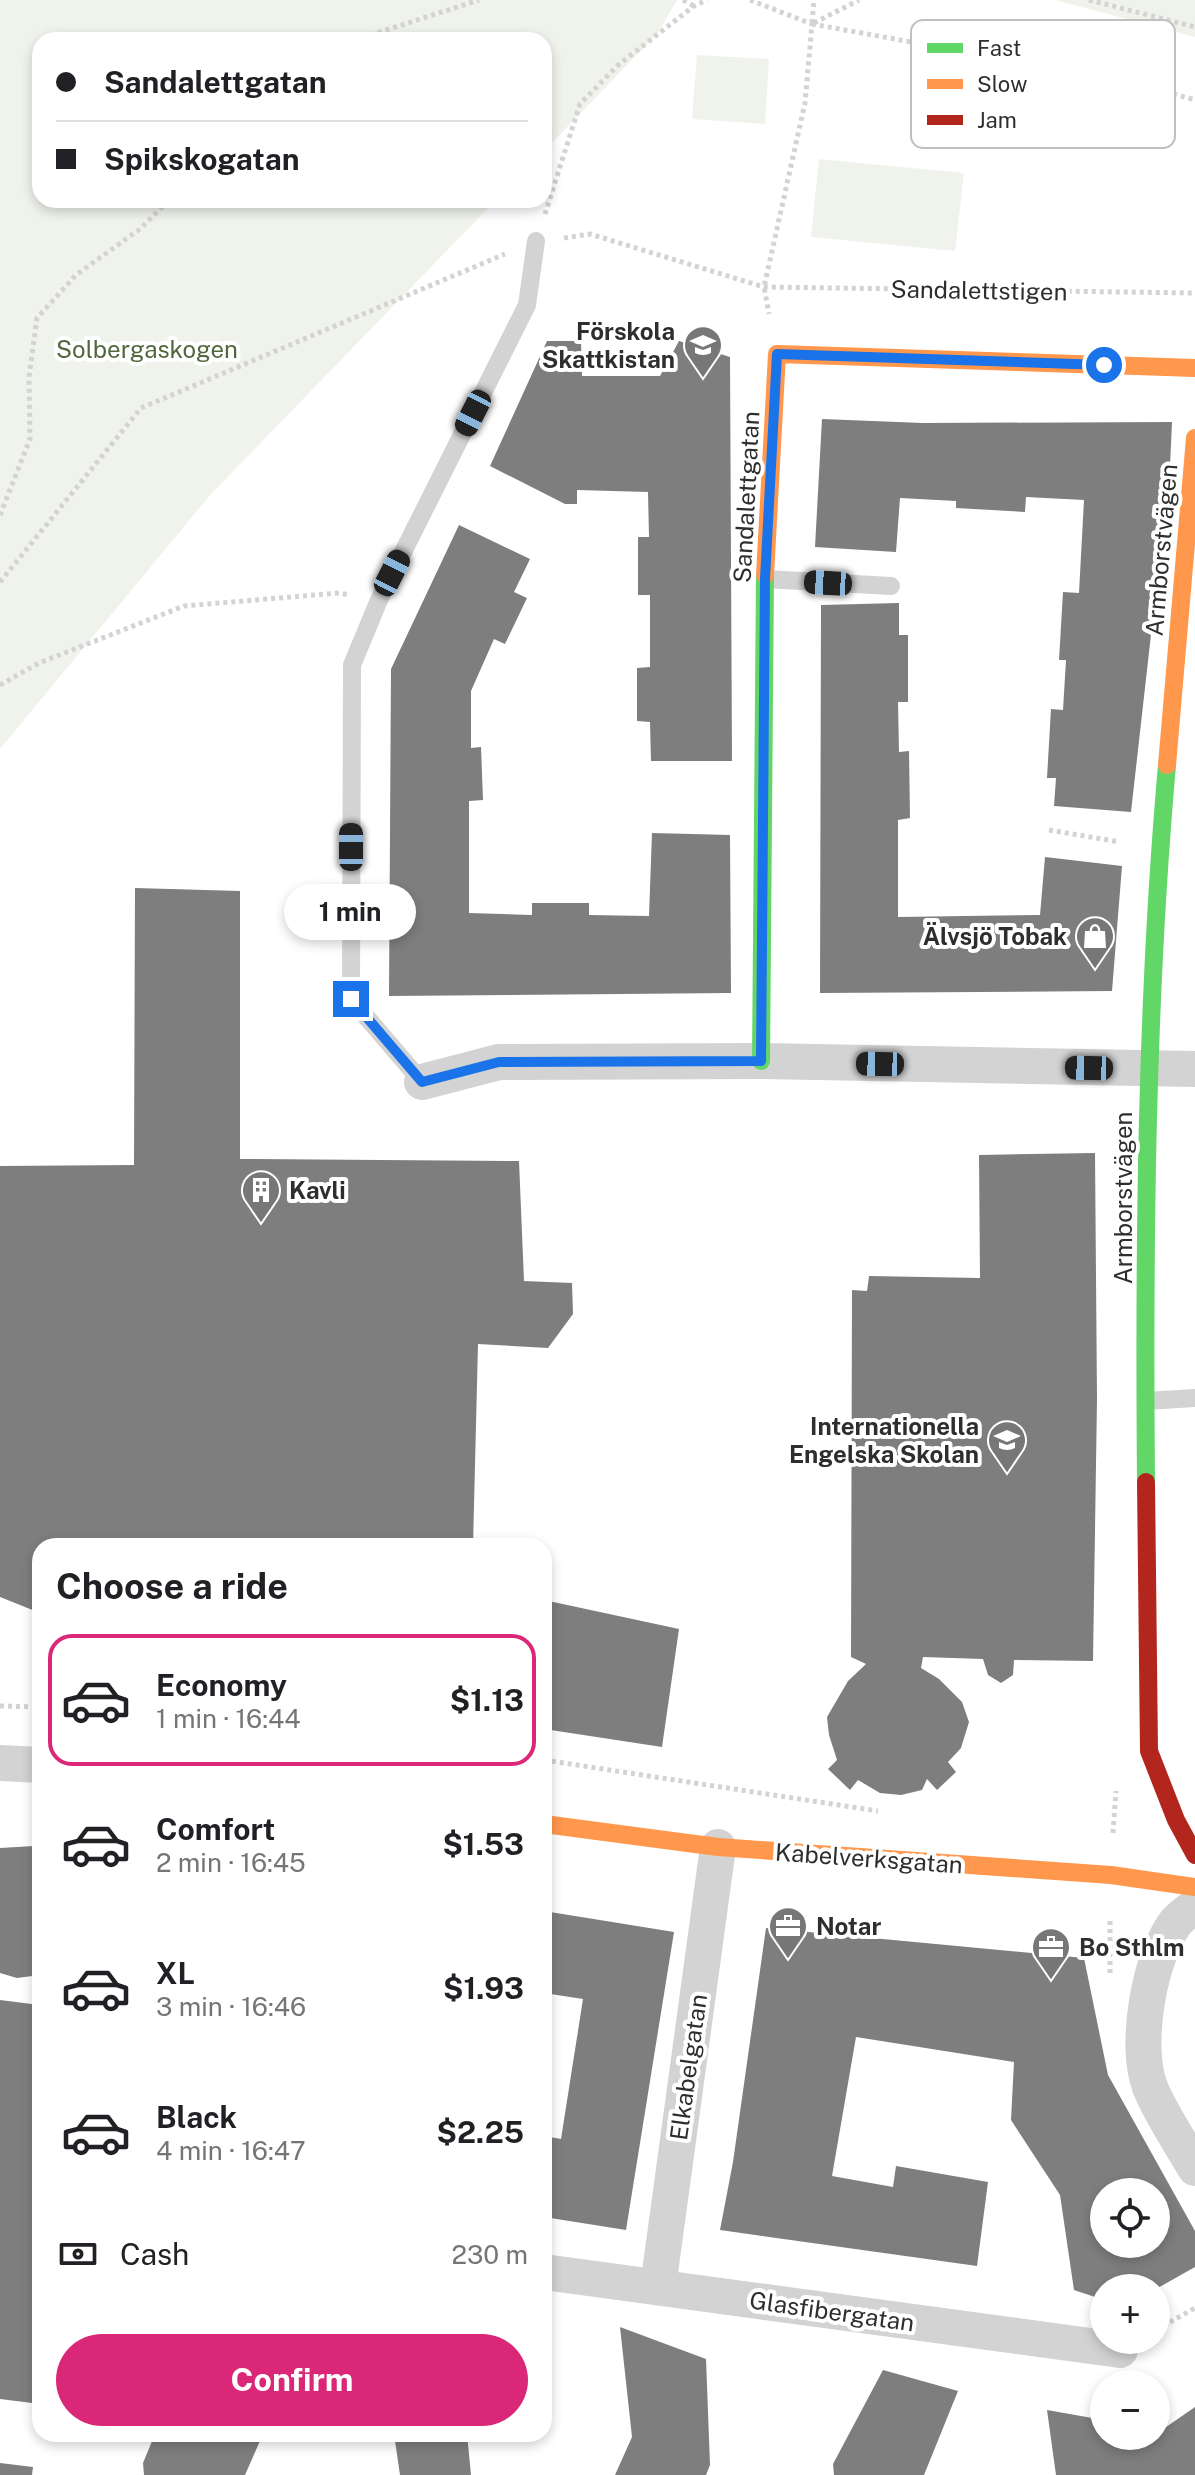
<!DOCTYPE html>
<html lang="en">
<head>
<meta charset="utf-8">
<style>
  :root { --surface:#fff; --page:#f2f2f2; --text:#202124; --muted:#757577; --line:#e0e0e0; --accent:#db2777 }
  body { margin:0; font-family:"Public Sans",sans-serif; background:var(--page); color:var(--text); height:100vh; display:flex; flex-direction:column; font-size:30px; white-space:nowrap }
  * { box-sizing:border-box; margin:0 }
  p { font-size:26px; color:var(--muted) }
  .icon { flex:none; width:44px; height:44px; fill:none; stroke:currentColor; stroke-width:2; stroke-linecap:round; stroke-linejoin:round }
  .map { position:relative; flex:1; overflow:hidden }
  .sheet { position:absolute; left:32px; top:1538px; width:520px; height:904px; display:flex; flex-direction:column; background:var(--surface); border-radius:24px; box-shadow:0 4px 12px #0003 }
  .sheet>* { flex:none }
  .hud { position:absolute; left:32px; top:32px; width:520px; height:176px; border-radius:24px; box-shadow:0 4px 12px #0003; display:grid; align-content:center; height:176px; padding:0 24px; background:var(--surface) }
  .controls { position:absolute; left:1090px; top:2178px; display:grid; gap:16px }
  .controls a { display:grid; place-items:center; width:80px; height:80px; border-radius:50%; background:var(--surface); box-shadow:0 4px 12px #0003; font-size:40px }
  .end { position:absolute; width:36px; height:36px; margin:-18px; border:10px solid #1a73e8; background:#fff; box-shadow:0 0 0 4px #fff }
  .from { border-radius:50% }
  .bubble { position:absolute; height:56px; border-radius:28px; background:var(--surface); box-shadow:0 4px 12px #0003; font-size:26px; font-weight:700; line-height:56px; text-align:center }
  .car { position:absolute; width:24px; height:48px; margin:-24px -12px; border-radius:10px; box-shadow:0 0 6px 2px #0007; background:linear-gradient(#222 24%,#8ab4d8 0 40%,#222 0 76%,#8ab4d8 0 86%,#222 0) }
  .hud b { display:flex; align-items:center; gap:28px; height:76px; font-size:30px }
  .hud b+b { border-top:2px solid var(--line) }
  .hud i { width:20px; height:20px; background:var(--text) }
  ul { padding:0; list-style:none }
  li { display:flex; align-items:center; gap:24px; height:132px; margin:0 16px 12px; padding:0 8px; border:4px solid transparent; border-radius:24px }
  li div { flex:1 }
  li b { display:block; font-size:30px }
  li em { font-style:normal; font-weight:700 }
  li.active { border-color:var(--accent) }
  li>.icon { width:72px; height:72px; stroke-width:1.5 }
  h2 { padding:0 24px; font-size:36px; line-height:96px }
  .pay { display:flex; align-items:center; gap:20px; height:88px; padding:0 24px; font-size:30px }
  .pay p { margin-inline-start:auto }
  .cta { display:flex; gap:16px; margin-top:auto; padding:16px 24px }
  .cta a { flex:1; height:92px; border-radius:48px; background:var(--accent); color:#fff; font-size:32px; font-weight:700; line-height:92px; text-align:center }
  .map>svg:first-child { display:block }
</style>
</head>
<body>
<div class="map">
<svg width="1195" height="2475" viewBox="0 0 1195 2475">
  <rect width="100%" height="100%" fill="#fff"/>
  <path fill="#f0f3ec" d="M0 0H677L657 34 544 151V40H40V200H496L211 494 0 749Z
    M1055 0H1195V37Z
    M697 55 769 59 765 124 692 119Z
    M819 159 964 173 955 251 811 237Z"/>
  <path fill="#7e7e7e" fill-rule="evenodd" d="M547 341H581L582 376H660L679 341 730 357 732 761H651L650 722 637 721V668L650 667V595H638V537H649L648 492 577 490V504H565L490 466Z
    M822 419 923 423 1172 422 1170 466 1131 812 1054 806 1056 778H1047L1051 709 1063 710 1066 660H1059L1063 592 1079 593 1084 500 1026 497 1025 512 956 508V501L900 498 896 552 815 547Z
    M459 525 530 559 514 592 527 598 505 644 494 639 471 691V748L481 747 483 800 469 801V913L532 915V903H589V915L649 916 652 833 730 835 731 993 389 996 391 669Z
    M899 603V635H908V702H898L899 752 909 751 910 818 898 820V917L1040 915 1045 857 1122 866 1112 991 820 993 821 605Z
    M135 888 240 891V1159L519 1161 524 1281 572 1283 573 1314 548 1348 478 1344 473 1546H40V1613L0 1597V1166L134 1165Z
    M1095 1153 1097 1399 1093 1661 1014 1660 1013 1675 1001 1683 988 1675 983 1659 923 1657 921 1668 939 1679 962 1702 969 1722 961 1748 948 1762 956 1772 937 1790 927 1779 922 1790 901 1795 880 1793 858 1780 850 1790 828 1769 837 1760 829 1735 827 1717 848 1681 866 1664 851 1657 852 1290 867 1291 869 1276 980 1278 979 1155Z
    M544 1600 679 1629 662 1747 544 1729Z
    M34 1846 40 1847V1975L17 1978 0 1973V1848Z
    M544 1911 674 1932 626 2230 544 2217V2136L561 2139 583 1999 544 1993Z
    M766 1928 1084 1958 1108 2075 1195 2231V2267L1156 2289 1104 2288V2300L1074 2290 1060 2195 1011 2120 1014 2062 856 2037 832 2176 893 2187 896 2166 988 2182 977 2266 720 2230 733 2162ZM1104 2192H1156V2244H1104Z
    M0 2000 40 2005V2404L0 2399Z
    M620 2327 706 2359 710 2465 706 2475H615L632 2437Z
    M883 2370 958 2391 924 2475H834L833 2464Z
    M1195 2407V2475H1056L1047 2410 1098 2419 1099 2433H1104V2436L1147 2440 1156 2436V2434Z
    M155 2434H263L245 2475H144L143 2463Z
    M394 2434H467L471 2475H400Z
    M0 2463 33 2467 32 2475H0Z"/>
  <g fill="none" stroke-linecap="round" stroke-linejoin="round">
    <path stroke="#d3d3d3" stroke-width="5" stroke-dasharray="4 4" stroke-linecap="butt" d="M683 0 694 6
      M750 0 812 24 805 103 764 287 769 314
      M1089 0 1195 27
      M812 23 814 0
      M814 23 859 0
      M812 24 1132 82 1195 100
      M355 40 479 0
      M545 214 580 104 617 66 694 6 707 0
      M564 238 590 234 764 287 1195 293
      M0 515 30 439 29 377 37 318 76 275 140 229 169 200
      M0 582 141 408 505 254
      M0 685 39 663 184 606 339 593 350 595
      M1049 830 1120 842
      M0 1706 40 1707
      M544 1760 878 1811
      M1113 1833 1116 1791
      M1110 1973V1919
      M1156 2330 1195 2308"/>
    <path stroke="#d3d3d3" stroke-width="18" d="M765 579 891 586
      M422 1082 351 999 352 665 379 600 527 305 536 241
      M1146 1401 1195 1398"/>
    <path stroke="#d3d3d3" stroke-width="36" d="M422 1082 499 1062 761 1061 1195 1069
      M0 1763 40 1765
      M1195 1906C1189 1911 1181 1916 1176 1922 1149 1957 1134 2046 1150 2087 1159 2111 1182 2145 1195 2168
      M544 2272 1120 2350
      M658 2287 718 1847"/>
    <path stroke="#63d668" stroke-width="18" d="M761 1061 765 575
      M1146 1482C1144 1243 1146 1004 1167 765"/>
    <path stroke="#ff974d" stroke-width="18" d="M765 575 777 354 1195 368
      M1167 765 1195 438
      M544 1824 718 1847 1111 1875 1195 1887"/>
    <path stroke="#b3261e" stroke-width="18" d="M1146 1482 1149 1751 1176 1820 1195 1855"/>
  </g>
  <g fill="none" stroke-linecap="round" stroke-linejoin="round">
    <path stroke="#1a73e8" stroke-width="10" d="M351 999 422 1082 499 1062 761 1061 765 579 777 354 1104 365"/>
  </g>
  <defs>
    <g id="school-pin" transform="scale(2)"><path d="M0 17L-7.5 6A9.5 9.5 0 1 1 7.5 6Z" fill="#777" stroke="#fff"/><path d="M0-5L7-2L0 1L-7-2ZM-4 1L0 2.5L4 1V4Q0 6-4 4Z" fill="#fff"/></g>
    <g id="shop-pin" transform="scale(2)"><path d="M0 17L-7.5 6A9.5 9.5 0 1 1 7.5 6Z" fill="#777" stroke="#fff"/><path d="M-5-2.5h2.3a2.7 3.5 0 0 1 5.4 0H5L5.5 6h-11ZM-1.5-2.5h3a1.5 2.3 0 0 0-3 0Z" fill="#fff"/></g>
    <g id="building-pin" transform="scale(2)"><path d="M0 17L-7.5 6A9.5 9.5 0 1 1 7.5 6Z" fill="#777" stroke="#fff"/><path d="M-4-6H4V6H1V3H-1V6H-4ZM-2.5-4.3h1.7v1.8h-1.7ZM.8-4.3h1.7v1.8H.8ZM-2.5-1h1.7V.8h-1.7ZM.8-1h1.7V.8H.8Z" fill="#fff"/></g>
    <g id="office-pin" transform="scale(2)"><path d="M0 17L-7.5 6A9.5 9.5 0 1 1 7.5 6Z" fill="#777" stroke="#fff"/><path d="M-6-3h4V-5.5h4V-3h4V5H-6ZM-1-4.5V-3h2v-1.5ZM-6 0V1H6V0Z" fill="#fff"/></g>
  </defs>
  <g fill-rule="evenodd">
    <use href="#school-pin" x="703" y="345"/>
    <use href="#shop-pin" x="1095" y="936"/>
    <use href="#building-pin" x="261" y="1190"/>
    <use href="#school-pin" x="1007" y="1440"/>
    <use href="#office-pin" x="788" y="1926"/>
    <use href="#office-pin" x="1051" y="1947"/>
  </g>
  <g text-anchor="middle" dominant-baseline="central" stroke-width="8" stroke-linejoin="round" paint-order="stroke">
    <g font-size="24" fill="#2e2e2e" stroke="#fff">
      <text transform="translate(979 290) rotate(1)">Sandalettstigen</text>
      <text transform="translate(746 497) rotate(-87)">Sandalettgatan</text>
      <text transform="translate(1161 550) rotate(-85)">Armborstvägen</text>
      <text transform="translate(1123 1198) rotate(-90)">Armborstvägen</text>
      <text transform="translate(869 1858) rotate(4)">Kabelverksgatan</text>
      <text transform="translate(688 2067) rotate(-82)">Elkabelgatan</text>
      <text transform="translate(832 2311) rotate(8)">Glasfibergatan</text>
    </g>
    <g font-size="24" font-weight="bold" fill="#2e2e2e" stroke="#fff" text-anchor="end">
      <text x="675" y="331">Förskola<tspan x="675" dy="28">Skattkistan</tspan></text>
      <text x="1067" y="936">Älvsjö Tobak</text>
      <text x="289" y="1190" text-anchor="start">Kavli</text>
      <text x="979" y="1426">Internationella<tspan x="979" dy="28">Engelska Skolan</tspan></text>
      <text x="816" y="1926" text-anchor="start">Notar</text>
      <text x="1079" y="1947" text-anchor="start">Bo Sthlm</text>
    </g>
    <g font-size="24" fill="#51673e" stroke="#fff">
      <text x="147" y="349">Solbergaskogen</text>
    </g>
  </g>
  <rect x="911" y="20" width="264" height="128" rx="12" fill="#fff" stroke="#c0c0c0" stroke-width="2"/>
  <rect x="927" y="43" width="36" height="10" fill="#63d668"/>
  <rect x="927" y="79" width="36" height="10" fill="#ff974d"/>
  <rect x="927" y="115" width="36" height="10" fill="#b3261e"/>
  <g font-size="22" fill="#2e2e2e">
    <text x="977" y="56">Fast</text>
    <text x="977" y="92">Slow</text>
    <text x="977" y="128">Jam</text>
  </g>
</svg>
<div class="controls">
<a><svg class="icon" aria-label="locate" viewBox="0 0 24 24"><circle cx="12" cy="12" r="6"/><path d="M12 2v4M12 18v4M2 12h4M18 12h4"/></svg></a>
<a>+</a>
<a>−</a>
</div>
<i class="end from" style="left:1104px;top:365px"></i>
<i class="end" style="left:351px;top:999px"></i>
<div class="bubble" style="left:284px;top:884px;width:132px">1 min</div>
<i class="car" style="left:473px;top:413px;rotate:207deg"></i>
<i class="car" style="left:392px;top:573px;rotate:27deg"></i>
<i class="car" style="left:828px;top:583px;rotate:273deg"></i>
<i class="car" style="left:351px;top:847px;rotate:0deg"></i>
<i class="car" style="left:880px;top:1064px;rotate:271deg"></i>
<i class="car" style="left:1089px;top:1068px;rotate:271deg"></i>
<div class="hud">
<b><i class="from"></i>Sandalettgatan</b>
<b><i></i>Spikskogatan</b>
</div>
<section class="sheet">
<h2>Choose a ride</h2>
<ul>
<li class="active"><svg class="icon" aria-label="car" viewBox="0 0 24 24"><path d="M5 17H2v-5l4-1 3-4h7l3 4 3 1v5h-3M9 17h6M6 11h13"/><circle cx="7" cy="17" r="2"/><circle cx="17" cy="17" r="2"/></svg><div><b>Economy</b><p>1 min · 16:44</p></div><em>$1.13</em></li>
<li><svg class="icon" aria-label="car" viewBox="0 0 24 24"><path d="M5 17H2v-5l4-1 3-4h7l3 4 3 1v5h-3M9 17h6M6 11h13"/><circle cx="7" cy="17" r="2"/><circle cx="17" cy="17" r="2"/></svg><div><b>Comfort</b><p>2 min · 16:45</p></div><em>$1.53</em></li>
<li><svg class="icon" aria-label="car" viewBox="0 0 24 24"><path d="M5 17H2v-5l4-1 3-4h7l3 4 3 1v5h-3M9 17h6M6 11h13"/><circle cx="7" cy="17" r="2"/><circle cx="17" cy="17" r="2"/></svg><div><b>XL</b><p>3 min · 16:46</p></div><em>$1.93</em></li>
<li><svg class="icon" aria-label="car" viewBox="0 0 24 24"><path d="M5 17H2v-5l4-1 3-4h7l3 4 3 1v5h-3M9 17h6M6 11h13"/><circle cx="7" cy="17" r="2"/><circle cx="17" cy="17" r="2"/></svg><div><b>Black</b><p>4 min · 16:47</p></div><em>$2.25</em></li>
</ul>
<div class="pay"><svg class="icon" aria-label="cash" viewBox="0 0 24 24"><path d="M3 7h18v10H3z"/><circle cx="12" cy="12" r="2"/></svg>Cash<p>230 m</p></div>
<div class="cta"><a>Confirm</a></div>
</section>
</div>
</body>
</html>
